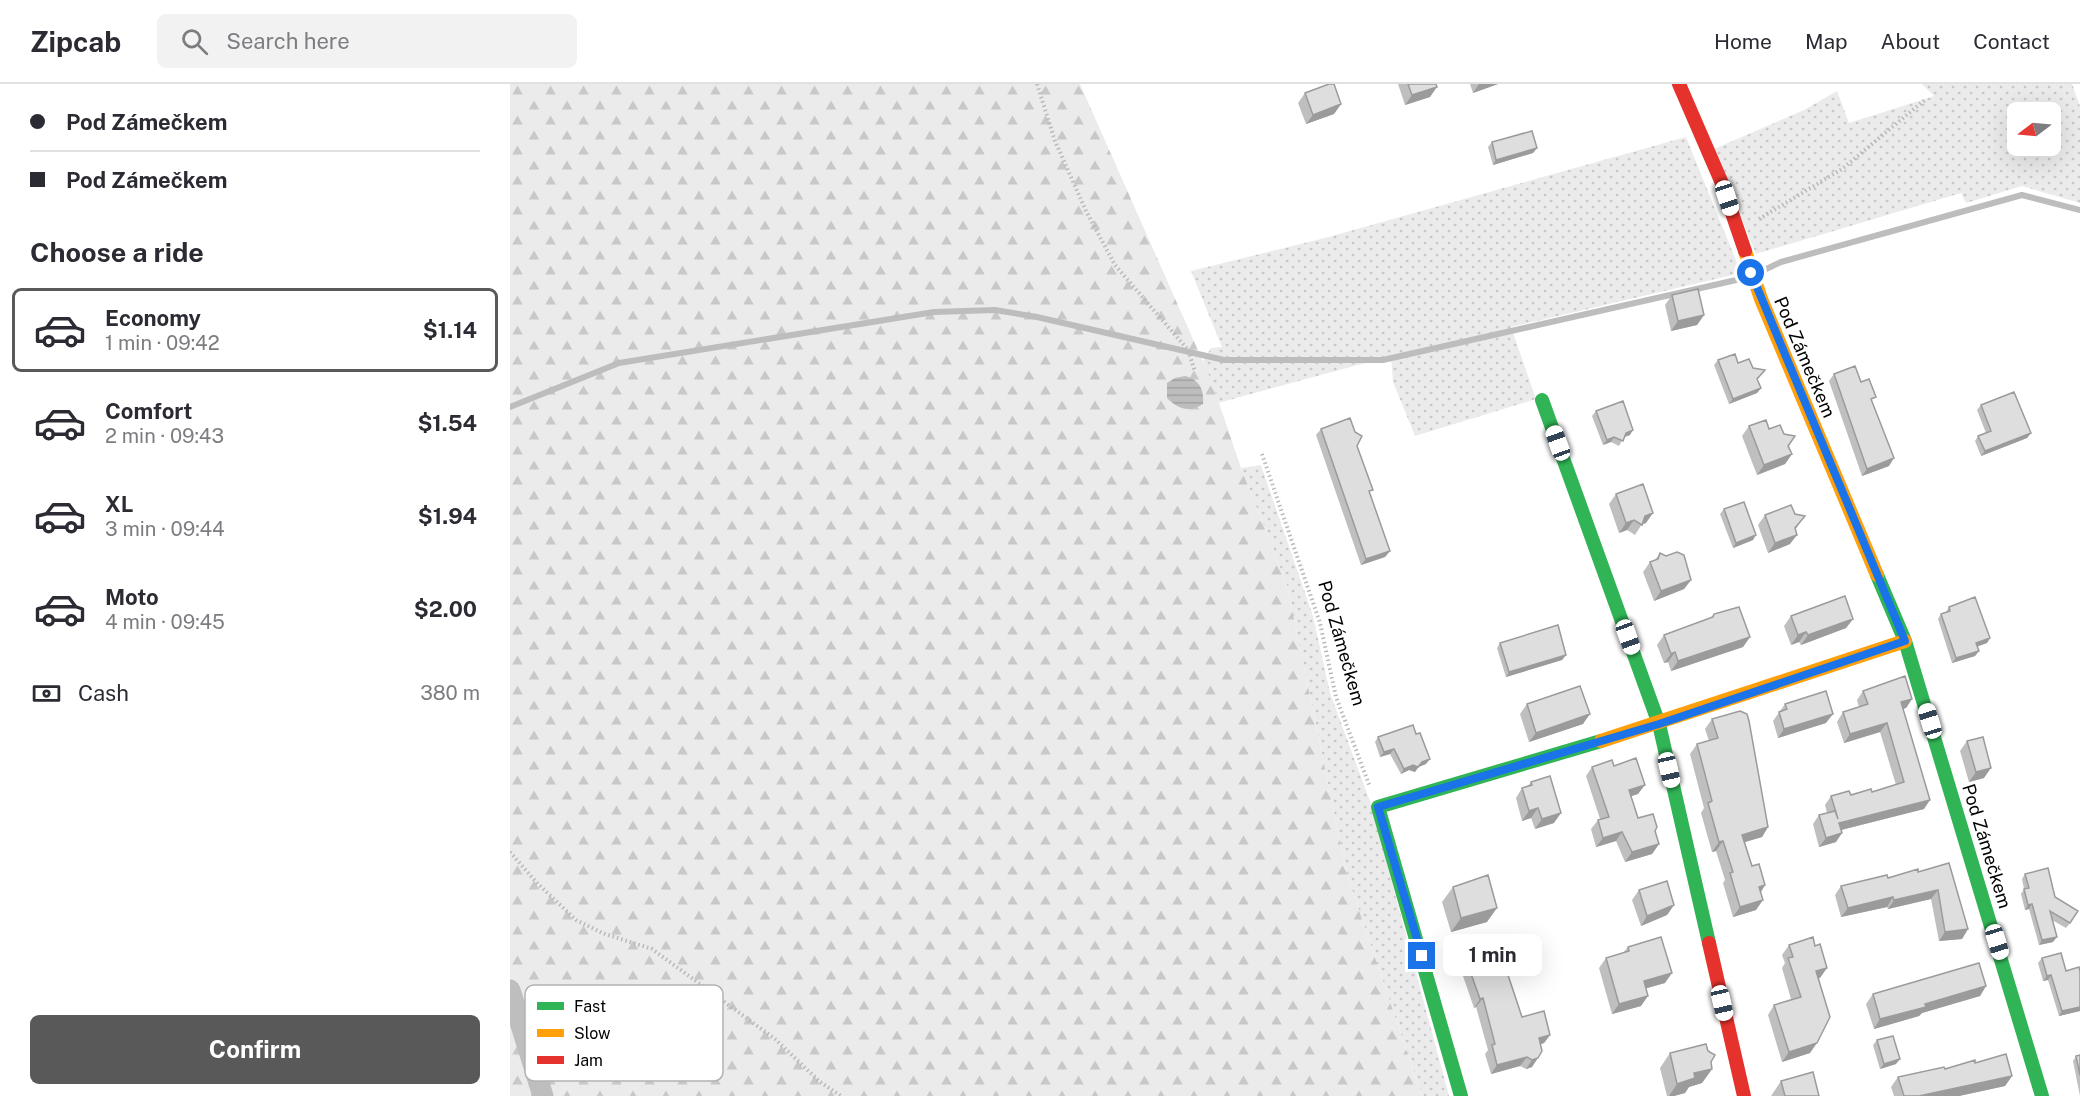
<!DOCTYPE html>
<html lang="en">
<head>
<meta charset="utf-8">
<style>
  :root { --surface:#fff; --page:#f2f2f3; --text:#2b2b33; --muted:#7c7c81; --line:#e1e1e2; --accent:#595959 }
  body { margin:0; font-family:"Public Sans",sans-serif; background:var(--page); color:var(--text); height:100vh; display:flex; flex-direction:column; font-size:22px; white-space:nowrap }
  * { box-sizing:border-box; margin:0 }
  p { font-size:20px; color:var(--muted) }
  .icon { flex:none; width:33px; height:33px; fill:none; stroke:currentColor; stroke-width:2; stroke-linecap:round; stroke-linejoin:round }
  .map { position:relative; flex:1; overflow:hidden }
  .panel { display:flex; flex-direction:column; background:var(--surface); width:510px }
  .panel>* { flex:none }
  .hud { display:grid; align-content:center; height:132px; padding:0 30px; background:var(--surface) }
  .needle { width:39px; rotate:254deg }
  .buttons { position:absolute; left:1497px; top:18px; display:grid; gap:12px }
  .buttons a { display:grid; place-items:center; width:54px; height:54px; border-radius:9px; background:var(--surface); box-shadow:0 6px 24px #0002; font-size:30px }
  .end { position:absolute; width:27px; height:27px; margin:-14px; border:8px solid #1a73e8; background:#fff; box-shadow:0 0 0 3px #fff }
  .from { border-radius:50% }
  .bubble { position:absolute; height:42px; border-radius:9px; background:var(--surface); box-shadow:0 6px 24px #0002; font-size:20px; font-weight:700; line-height:42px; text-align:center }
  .car { position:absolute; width:18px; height:36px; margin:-18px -9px; border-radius:8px; box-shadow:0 0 4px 2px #0007; background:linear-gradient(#fff 24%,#345 0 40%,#fff 0 76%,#345 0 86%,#fff 0) }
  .hud b { display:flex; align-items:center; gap:21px; height:57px; font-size:22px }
  .hud b+b { border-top:2px solid var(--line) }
  .hud i { width:15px; height:15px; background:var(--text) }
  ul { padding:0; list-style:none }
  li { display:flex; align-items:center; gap:18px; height:84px; margin:0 12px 9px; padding:0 18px; border:3px solid transparent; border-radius:9px }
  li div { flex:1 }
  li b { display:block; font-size:22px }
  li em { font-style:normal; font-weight:700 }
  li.selected { border-color:var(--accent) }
  li>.icon { width:54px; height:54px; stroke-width:1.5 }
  h2 { padding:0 30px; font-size:27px; line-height:72px }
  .pay { display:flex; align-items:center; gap:15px; height:66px; padding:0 30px; font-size:22px }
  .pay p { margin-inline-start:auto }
  .cta { display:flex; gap:12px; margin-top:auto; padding:12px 30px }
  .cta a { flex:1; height:69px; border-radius:9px; background:var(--accent); color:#fff; font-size:24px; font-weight:700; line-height:69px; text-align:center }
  header { display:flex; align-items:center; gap:36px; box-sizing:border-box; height:84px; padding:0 30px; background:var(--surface); border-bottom:2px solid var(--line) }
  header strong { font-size:28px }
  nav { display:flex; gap:33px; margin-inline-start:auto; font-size:21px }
  .search { width:420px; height:54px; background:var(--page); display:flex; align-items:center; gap:15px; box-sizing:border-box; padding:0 21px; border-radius:9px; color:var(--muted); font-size:22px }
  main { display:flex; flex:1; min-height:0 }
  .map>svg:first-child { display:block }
</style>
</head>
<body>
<header>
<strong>Zipcab</strong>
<div class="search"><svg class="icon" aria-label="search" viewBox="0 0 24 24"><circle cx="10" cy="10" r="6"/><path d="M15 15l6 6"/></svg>Search here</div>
<nav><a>Home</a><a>Map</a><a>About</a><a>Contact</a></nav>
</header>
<main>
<section class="panel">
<div class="hud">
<b><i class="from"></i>Pod Zámečkem</b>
<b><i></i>Pod Zámečkem</b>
</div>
<h2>Choose a ride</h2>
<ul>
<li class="selected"><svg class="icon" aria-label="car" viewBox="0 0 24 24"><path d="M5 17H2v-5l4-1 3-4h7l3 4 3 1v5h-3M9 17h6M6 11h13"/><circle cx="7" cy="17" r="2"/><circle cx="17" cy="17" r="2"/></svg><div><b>Economy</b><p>1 min · 09:42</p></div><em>$1.14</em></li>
<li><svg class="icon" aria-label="car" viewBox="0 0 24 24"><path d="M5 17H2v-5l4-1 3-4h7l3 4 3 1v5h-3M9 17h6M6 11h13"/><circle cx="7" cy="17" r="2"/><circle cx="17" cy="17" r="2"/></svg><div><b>Comfort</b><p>2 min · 09:43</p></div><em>$1.54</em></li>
<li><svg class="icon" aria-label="car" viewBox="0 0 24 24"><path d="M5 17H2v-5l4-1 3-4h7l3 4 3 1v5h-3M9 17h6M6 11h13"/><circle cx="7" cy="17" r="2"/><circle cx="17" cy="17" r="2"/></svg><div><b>XL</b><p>3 min · 09:44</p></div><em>$1.94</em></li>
<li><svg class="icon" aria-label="car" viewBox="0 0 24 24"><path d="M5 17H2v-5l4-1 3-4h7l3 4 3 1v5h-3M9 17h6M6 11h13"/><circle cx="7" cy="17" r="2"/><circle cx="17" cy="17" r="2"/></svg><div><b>Moto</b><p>4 min · 09:45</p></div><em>$2.00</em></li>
</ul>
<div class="pay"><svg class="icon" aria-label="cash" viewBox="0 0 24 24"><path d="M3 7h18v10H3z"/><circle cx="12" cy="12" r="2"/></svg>Cash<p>380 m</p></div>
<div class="cta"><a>Confirm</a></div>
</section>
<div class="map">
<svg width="1570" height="1012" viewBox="0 0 1570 1012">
  <defs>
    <pattern id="green-dots" width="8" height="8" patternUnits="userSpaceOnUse" patternTransform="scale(1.5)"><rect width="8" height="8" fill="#ebebeb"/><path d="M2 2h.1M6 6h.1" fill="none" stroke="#c8c8c8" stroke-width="1.8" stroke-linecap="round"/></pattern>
    <pattern id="forest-firs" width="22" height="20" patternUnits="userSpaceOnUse" patternTransform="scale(1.5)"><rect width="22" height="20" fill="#ebebeb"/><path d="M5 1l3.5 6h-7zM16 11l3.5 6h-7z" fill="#c8c8c8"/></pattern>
    <pattern id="water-rules" width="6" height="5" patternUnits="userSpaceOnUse" patternTransform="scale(1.5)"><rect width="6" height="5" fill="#bdbdbd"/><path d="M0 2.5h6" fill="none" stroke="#a1a1a1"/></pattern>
  </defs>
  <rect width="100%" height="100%" fill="#fff"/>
  <path fill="url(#green-dots)" fill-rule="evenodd" d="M1412 0H1562L1570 22V119L1512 102 1456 119 1451 109 1246 170 1204 65 1294 26 1327 7 1339 39 1424 12ZM1508 28H1540V62H1508Z
    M1176 53 1231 189 1001 243 1026 315 905 352 883 298 881 272 708 319 693 277 701 264 712 263 681 187 815 154Z
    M751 381 803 532 820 609 861 720 939 1012H912L837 791 777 501 731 384Z"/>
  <path fill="url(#forest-firs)" d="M0 0H570L702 298 731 384 777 501 837 791 912 1012H0Z"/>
  <path fill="url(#water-rules)" d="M675 292C690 296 694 306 693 320 679 329 668 325 657 314V299L665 294Z"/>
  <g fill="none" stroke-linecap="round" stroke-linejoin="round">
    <path stroke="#bdbdbd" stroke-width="6" d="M1250 188 1271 178 1512 111 1570 126
      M0 323 109 279 424 228 485 226 527 233 714 276H873L1235 194"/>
    <path stroke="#b9b9b9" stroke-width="4" stroke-dasharray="1.5 3" stroke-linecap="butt" d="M527 0 545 57 576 127 605 181 678 266 685 288
      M1249 135 1332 85 1416 15
      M752 370 810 539 826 613 860 703
      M0 768 27 799 66 836 92 849 142 865 265 955 310 998 331 1012"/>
    <path stroke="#bebebe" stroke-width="21" d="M0 906 33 1012"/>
    <path stroke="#30b455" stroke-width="14" d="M1032 316 1149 640 1199 859
      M1367 491 1395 557 1532 1012
      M951 1012 868 723 1091 657"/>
    <path stroke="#ff9f0a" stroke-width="14" d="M1235 167 1251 215 1367 491
      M1091 657 1395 557"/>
    <path stroke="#e5322d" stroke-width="14" d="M1169 0 1211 97 1235 167
      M1199 859 1234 1012"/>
  </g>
  <path fill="#bfbfbf" d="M888 0H926L920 13 895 21Z
    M960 0H988L963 9Z
    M795 9 831 20 824 30 796 40 788 19Z
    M982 58 1027 64 1023 69 983 81 978 63Z
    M1162 211 1194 231 1187 241 1161 247 1155 221Z
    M1208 276 1228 279 1243 284 1251 304 1247 309 1219 320 1204 281Z
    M1324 290 1351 298 1362 318 1379 382 1352 392 1319 297Z
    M1471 321 1521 349 1517 354 1471 372 1465 357 1468 352 1476 349 1467 326Z
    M1086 327 1120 351 1114 353 1109 362 1101 358 1093 361 1082 332Z
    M1239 342 1285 352 1279 362 1282 370 1275 380 1247 391 1232 352Z
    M811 345 847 362 860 410 880 467 875 473 851 481 806 351Z
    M1106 410 1136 439 1132 440 1125 451 1117 446 1109 449 1099 420Z
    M1214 425 1243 456 1223 464 1210 430Z
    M1255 431 1288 442 1285 446 1280 460 1258 469 1248 441Z
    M1150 469 1181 496 1174 505 1144 517 1133 488 1140 478 1145 476Z
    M1439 523 1480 554 1477 559 1467 563 1469 567 1465 572 1442 579 1428 535 1431 530 1436 528Z
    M1204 530 1240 553 1233 563 1161 587 1158 578 1154 579 1147 561 1154 551 1201 533Z
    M1281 532 1343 535 1336 544 1291 561 1289 558 1281 561 1274 542Z
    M990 559 1056 571 1052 576 996 593 987 564Z
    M1353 607 1402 615 1396 624 1393 625 1414 725 1331 746 1326 758 1309 763 1303 740 1309 731 1317 729 1315 721 1321 712 1362 708 1386 701 1370 648 1334 659 1327 638 1333 628 1349 623 1347 616Z
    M1017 620 1073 640 1019 658 1010 630Z
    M1275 620 1316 639 1268 654 1263 637Z
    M1202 635 1258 743 1252 753 1235 758 1242 782 1255 801 1251 808 1246 826 1223 833 1213 799 1215 796 1206 767 1202 768 1191 729 1194 724 1180 670 1187 660 1199 657 1195 645Z
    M868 653 916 680 909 683 905 688 899 686 891 690 880 670 870 673 865 658Z
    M1457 657 1474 694 1459 698 1450 667Z
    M1104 682 1128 710 1121 712 1128 734 1145 747 1149 760 1142 770 1115 778 1106 757 1086 763 1081 745 1088 736 1090 735 1076 692 1082 683Z
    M1021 698 1044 739 1025 745 1021 734 1012 737 1006 714 1012 704 1017 703Z
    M1439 779 1458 845 1452 855 1429 857 1421 815 1378 825 1377 823 1331 833 1325 811 1331 802 1408 788Z
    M1515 790 1545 813 1560 839 1556 844 1542 836 1543 858 1529 861 1519 825 1515 826 1511 810 1514 805 1512 795Z
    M943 803 977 838 941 848 932 818Z
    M1129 806 1164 821 1157 831 1131 842 1122 816Z
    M1279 861 1310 894H1308L1300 969 1272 978 1258 931 1264 921 1281 915 1272 884 1275 879 1272 871Z
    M1118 863 1155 899 1136 904 1131 922 1102 930 1089 884 1096 874 1113 869Z
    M972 868 1012 933 1040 951 1034 959 1031 960 1022 983 1016 985 1010 982 981 990 975 970 978 966 966 923 964 924 953 892 959 884 967 881 966 877Z
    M1532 874 1556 887 1570 927 1549 932 1538 896 1533 897 1528 879Z
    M1476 902 1470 912 1412 929 1409 932 1364 945 1356 920 1363 910Z
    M1367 956 1386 980 1370 985 1363 961Z
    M1160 969 1201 978 1202 985 1192 999 1179 1003 1175 1009 1164 1012H1157L1150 984Z
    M1570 971V1012L1563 977 1566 972Z
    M1465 979 1502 992 1495 1002 1449 1012H1384L1381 1003 1388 993Z
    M1271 997 1309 1012H1261Z"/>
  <path fill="#9b9b9b" d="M969 0H988L963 9Z
    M927 3 920 13 895 21 902 11Z
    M831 20 824 30 796 40 803 31Z
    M1027 64 1023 69 983 81 986 76Z
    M1194 231 1187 241 1161 247 1168 237Z
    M1251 304 1247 309 1219 320 1223 315Z
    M1123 346 1120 351 1112 354 1116 349Z
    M1521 349 1517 354 1471 372 1475 367Z
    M1104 353 1101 358 1093 361 1097 356Z
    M1282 370 1275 380 1247 391 1254 381Z
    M1384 374 1379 382 1352 392 1357 385Z
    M1143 429 1136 439 1131 441 1135 432Z
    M1124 436 1117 446 1109 449 1116 439Z
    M1246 451 1243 456 1223 464 1226 459Z
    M1287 451 1280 460 1258 469 1265 459Z
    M880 467 875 473 851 481 856 475Z
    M1181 496 1174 505 1144 517 1151 507Z
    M1343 535 1336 544 1291 561 1298 551Z
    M1296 548 1289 558 1281 561 1288 551Z
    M1240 553 1233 563 1161 587 1168 577Z
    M1480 554 1477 559 1462 564 1466 559Z
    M1469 567 1465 572 1442 579 1446 574Z
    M1165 568 1158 578 1154 579 1161 570Z
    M1056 571 1052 576 996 593 999 588Z
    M1402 615 1396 624 1384 627 1391 618Z
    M1080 630 1073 640 1019 658 1026 649Z
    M1323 630 1316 639 1268 654 1274 645Z
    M1377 639 1370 648 1334 659 1340 650Z
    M884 665 880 670 870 673 874 668Z
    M920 675 916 680 908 683 905 688 899 686 891 690 894 685Z
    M1481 684 1474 694 1459 698 1466 688Z
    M1135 701 1128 710 1113 715 1119 706Z
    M1420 716 1414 725 1323 748 1329 739Z
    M1028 724 1021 734 1012 737 1019 727Z
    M1051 729 1044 739 1025 745 1032 735Z
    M1258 743 1252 753 1225 761 1232 751Z
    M1112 748 1106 757 1086 763 1093 754Z
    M1332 749 1326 758 1309 763 1316 754Z
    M1213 757 1206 767 1202 768 1209 758Z
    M1149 760 1142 770 1115 778 1122 768Z
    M1255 801 1249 811V803Z
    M1428 806 1421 815 1378 825 1384 816Z
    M1383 813 1377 823 1331 833 1338 824Z
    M1253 816 1246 826 1223 833 1230 823Z
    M1522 820 1519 825 1515 826 1518 821Z
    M1164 821 1157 831 1131 842 1137 832Z
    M987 824 977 838 941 848 951 834Z
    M1458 845 1452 855 1429 857 1435 848Z
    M1547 853 1543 858 1529 861 1532 856Z
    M1317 884 1310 894 1299 897 1306 887Z
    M1162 889 1155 899 1127 907 1134 897Z
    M1541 891 1538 896 1533 897 1537 892Z
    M1476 902 1470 912 1412 929 1409 932 1364 945 1370 935 1415 920Z
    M1138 912 1131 922 1102 930 1109 920Z
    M973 914 966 923 964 924 970 915Z
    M1570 923V927L1549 932 1552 927Z
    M1040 951 1034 959 1023 963 1029 954Z
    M1307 959 1300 969 1272 978 1279 968Z
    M1017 973 1010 982 981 990 987 981Z
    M1028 974 1022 983 1016 985 1022 976Z
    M1390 975 1386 980 1370 985 1374 980Z
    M1202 985 1192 999 1179 1003 1175 1009 1164 1012H1159L1167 1000 1184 989Z
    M1502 992 1495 1002 1449 1012H1409Z"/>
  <path fill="#dedede" stroke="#9b9b9b" stroke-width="1.5" d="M819 0H824L831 20 803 31 795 9Z
    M898 0H926L927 3 902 11Z
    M1022 47 1027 64 986 76 982 58Z
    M1188 205 1194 231 1168 237 1162 211Z
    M1225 270 1228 279 1239 275 1243 284 1255 286 1247 295 1251 304 1223 315 1208 276Z
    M1345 282 1351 298 1359 295 1366 313 1361 315 1384 374 1357 385 1324 290Z
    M1504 308 1521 349 1475 367 1468 352 1481 347 1471 321Z
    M1113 317 1123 346 1116 349 1113 357 1104 353 1097 356 1086 327Z
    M840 334 845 348 852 352 847 362 863 406 859 407 880 467 856 475 811 345Z
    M1256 336 1259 345 1270 341 1274 350 1285 352 1278 362 1282 370 1254 381 1239 342Z
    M1133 400 1143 429 1135 432 1132 441 1124 436 1116 439 1106 410Z
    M1234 418 1246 451 1226 459 1214 425Z
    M1281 421 1285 430 1295 432 1285 444 1287 451 1265 459 1255 431Z
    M1167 468 1174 471 1181 496 1151 507 1140 478 1148 475 1150 469 1156 472Z
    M1335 512 1343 535 1298 551 1296 548 1288 551 1281 532Z
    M1465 513 1480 554 1466 559 1469 567 1446 574 1431 530 1440 527 1439 523Z
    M1229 523 1240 553 1168 577 1165 568 1161 570 1154 551 1203 533 1204 530Z
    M1048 541 1056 571 999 588 990 559Z
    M1395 592 1402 615 1391 618 1420 716 1329 739 1332 749 1316 754 1309 731 1325 727 1328 735 1321 712 1339 707 1341 711 1361 705 1362 708 1394 698 1377 639 1340 650 1333 628 1358 620 1353 607Z
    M1070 602 1080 630 1026 649 1017 620Z
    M1316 607 1323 630 1274 645 1269 628 1277 625 1275 620Z
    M1230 627 1237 630 1239 637 1258 743 1232 751 1242 782 1249 780 1255 801 1249 803 1253 816 1230 823 1220 789 1223 788 1213 757 1209 758 1198 719 1202 717 1187 660 1208 654 1202 635Z
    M903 641 906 650 910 649 920 675 912 678 908 683 903 681 894 685 884 665 874 668 868 653Z
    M1473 653 1481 684 1466 688 1457 657Z
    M1126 674 1135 701 1119 706 1128 734 1143 730 1147 743 1145 747 1149 760 1122 768 1112 748 1093 754 1088 736 1099 733 1082 683 1102 676 1104 682Z
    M1040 692 1051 729 1032 735 1028 724 1019 727 1012 704 1022 701 1021 698Z
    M1439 779 1458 845 1435 848 1428 806 1384 816 1383 813 1338 824 1331 802 1377 791 1378 794 1408 785V788Z
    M1538 784 1545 813 1568 827 1560 839 1540 827 1547 853 1532 856 1522 820 1518 821 1514 805 1519 804 1515 790Z
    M978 791 987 824 951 834 943 803Z
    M1157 797 1164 821 1137 832 1129 806Z
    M1151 853 1162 889 1134 897 1138 912 1109 920 1096 874 1119 867 1118 863Z
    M1303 853 1305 862 1310 860 1317 884 1306 887 1320 933 1307 959 1279 968 1264 921 1291 913 1278 874 1283 873 1279 861Z
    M989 864 1012 933 1034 927 1040 951 1029 954 1032 967 1028 974 1022 976 1017 973 987 981 982 961 985 960 973 914 970 915 959 884 975 879 972 868Z
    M1551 869 1556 887 1569 883 1570 888V923L1552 927 1541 891 1537 892 1532 874Z
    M1469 879 1476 902 1415 920 1416 923 1370 935 1363 910Z
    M1383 952 1390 975 1374 980 1367 956Z
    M1196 960 1198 967 1205 971 1201 978 1202 985 1184 989 1185 994 1167 1000 1160 969Z
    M1496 970 1502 992 1409 1012H1394L1388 993 1434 983 1435 985 1465 976V979Z
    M1570 971V991L1566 972Z
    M1303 988 1309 1012H1275L1271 997Z"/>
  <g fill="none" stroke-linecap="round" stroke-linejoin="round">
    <path stroke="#1a73e8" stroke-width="8" d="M912 872 868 723 1149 640 1395 557 1241 189"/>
  </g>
  <g text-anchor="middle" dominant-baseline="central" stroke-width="5" stroke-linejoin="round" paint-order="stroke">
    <g font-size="18" fill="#000" stroke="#fff">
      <text transform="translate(1295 273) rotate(67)">Pod Zámečkem</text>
      <text transform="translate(832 559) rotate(74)">Pod Zámečkem</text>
      <text transform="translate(1477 762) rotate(73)">Pod Zámečkem</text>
    </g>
  </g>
  <rect x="15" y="901" width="198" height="96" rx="9" fill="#fff" stroke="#b2b2b2" stroke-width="1.5"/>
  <rect x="27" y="918" width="27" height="8" fill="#30b455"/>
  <rect x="27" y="945" width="27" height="8" fill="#ff9f0a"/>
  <rect x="27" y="972" width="27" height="8" fill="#e5322d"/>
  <g font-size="16" fill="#000">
    <text x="64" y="928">Fast</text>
    <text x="64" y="955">Slow</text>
    <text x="64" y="982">Jam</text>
  </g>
</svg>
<div class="buttons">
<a><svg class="needle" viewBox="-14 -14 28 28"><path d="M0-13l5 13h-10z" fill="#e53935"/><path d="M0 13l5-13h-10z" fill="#7c7c81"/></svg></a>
</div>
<i class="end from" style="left:1241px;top:189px"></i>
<i class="end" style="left:912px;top:872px"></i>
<div class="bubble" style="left:933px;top:850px;width:99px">1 min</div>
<i class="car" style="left:1217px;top:114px;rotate:162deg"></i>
<i class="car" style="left:1048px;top:359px;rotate:340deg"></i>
<i class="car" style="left:1118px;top:553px;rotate:160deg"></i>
<i class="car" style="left:1420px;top:637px;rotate:343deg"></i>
<i class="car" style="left:1159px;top:686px;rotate:167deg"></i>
<i class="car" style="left:1487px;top:858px;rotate:163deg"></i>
<i class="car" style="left:1212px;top:919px;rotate:167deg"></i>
</div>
</main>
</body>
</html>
